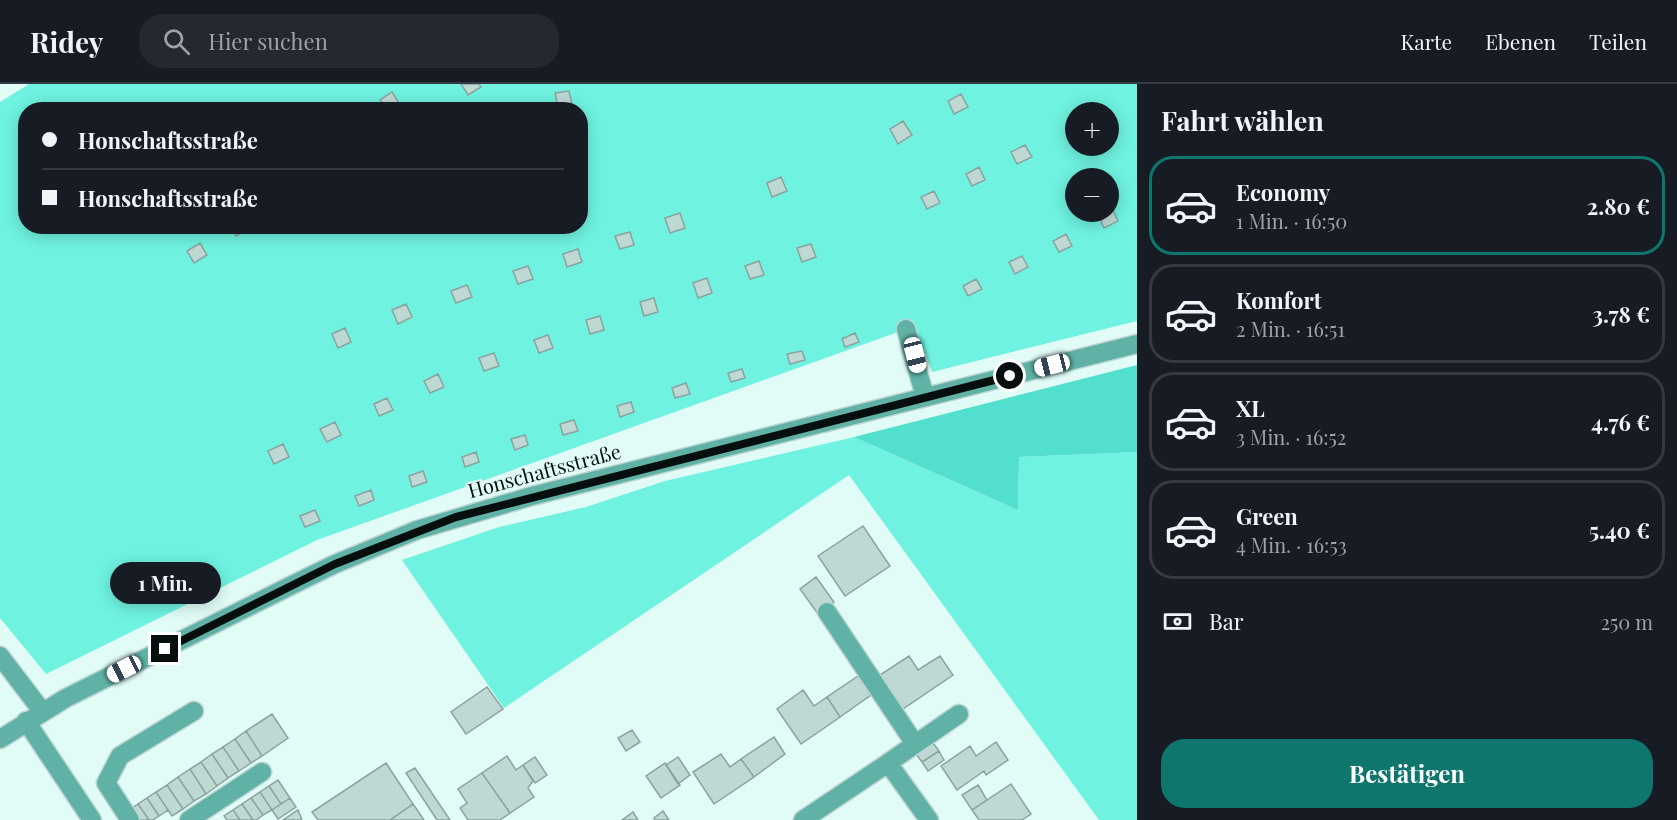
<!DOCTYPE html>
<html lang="de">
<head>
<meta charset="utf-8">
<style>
  :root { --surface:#171b24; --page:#242831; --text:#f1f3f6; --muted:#9ea1a6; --line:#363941; --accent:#0f766e }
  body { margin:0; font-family:"Playfair Display",serif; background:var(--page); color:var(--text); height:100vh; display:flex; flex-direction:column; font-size:22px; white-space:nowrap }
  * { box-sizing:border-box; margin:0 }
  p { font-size:20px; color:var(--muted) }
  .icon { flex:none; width:33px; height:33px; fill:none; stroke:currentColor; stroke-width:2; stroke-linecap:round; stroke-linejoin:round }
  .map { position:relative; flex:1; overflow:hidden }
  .side { display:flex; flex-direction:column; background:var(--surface); width:540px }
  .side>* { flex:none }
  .guide { position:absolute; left:18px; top:18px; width:570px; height:132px; border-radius:24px; box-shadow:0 3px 15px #0003; display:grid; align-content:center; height:132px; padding:0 24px; background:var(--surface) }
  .controls { position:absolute; left:1065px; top:18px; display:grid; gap:12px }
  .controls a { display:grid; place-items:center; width:54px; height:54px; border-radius:50%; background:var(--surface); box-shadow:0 3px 15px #0003; font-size:30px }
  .end { position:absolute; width:27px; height:27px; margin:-14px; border:8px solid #060f0e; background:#fff; box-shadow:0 0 0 3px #fff }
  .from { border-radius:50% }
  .bubble { position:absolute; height:42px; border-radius:21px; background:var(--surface); box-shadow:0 3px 15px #0003; font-size:20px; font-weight:700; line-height:42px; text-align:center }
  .car { position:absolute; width:18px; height:36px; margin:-18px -9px; border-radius:8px; box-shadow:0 0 4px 2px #0007; background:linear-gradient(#fff 24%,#345 0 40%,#fff 0 76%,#345 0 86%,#fff 0) }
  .guide b { display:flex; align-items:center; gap:21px; height:57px; font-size:22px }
  .guide b+b { border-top:2px solid var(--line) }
  .guide i { width:15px; height:15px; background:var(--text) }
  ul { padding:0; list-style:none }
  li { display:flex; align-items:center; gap:18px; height:99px; margin:0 12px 9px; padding:0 12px; border:3px solid var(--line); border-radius:24px }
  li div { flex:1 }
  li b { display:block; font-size:22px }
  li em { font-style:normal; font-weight:700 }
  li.active { border-color:var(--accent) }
  li>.icon { width:54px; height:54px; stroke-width:1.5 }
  h2 { padding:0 24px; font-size:27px; line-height:72px }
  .pay { display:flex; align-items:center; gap:15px; height:66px; padding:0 24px; font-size:22px }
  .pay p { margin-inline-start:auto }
  .primary-button { display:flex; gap:12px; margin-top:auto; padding:12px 24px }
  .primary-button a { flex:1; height:69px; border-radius:24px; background:var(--accent); color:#fff; font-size:24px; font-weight:700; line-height:69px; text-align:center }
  header { display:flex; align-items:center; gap:36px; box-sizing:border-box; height:84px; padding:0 30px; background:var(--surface); border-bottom:2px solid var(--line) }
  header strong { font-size:28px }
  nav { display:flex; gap:33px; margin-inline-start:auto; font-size:21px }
  .search { width:420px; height:54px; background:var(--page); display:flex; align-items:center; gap:15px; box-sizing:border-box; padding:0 21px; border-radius:24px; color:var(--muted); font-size:22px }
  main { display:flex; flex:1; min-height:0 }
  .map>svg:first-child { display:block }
</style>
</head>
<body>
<header>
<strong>Ridey</strong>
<div class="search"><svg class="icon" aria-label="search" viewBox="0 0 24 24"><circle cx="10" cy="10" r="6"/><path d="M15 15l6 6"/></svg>Hier suchen</div>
<nav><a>Karte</a><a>Ebenen</a><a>Teilen</a></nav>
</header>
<main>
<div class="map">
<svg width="1137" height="736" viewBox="0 0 1137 736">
  <rect width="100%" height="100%" fill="#e1fcf7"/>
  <path fill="#6ff2e0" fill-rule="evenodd" d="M29 0H1137V237L932 288C928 272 918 260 912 243L317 456 46 590 0 534V18ZM26 26H580V142H26ZM1076 28H1108V62H1076ZM1076 94H1108V128H1076Z
    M854 353 1018 426 1019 373 1137 368V736H1099L849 391 504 624 402 476 499 443 586 423 665 397Z"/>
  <path fill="#52dfcd" d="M1137 281V368L1019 373 1018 426 854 353Z"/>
  <path fill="#bed8d3" stroke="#8aa39f" stroke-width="1.5" d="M461 0H479L481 3 468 11Z
    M569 7 572 21 558 24 555 9Z
    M392 8 400 21 387 26 380 16Z
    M961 10 968 23 954 30 948 17Z
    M1076 36V51L1073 53 1067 40Z
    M903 37 912 51 898 60 890 45Z
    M1025 61 1032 73 1017 80 1011 68Z
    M979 83 985 96 972 102 966 90Z
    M781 93 787 107 772 113 767 99Z
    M934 107 940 119 927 125 921 113Z
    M1113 126 1118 137 1104 144 1099 133Z
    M680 129 685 144 670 149 665 134Z
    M230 142H249L250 144 236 152Z
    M630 148 634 161 620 165 615 152Z
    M1066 150 1072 162 1059 168 1053 157Z
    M200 159 207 171 194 179 187 167Z
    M811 160 816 173 802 178 797 164Z
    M578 165 582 178 567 183 563 170Z
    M1022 172 1028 183 1015 190 1009 178Z
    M759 177 764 191 750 195 745 182Z
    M528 182 533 195 518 200 513 187Z
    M707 194 712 209 698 214 693 199Z
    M976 195 982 205 968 212 963 202Z
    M467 201 472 213 456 219 451 207Z
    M654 214 658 228 644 232 640 218Z
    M406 220 412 233 398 240 392 226Z
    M600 232 604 246 590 250 586 236Z
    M345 244 351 258 338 264 332 250Z
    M855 249 859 258 845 263 842 255Z
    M548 251 553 264 539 269 534 256Z
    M802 267 805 276 790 280 787 270Z
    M494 269 499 282 484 287 479 274Z
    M742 285 745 294 731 298 728 289Z
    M438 290 444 303 430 309 424 297Z
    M686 299 690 310 675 314 672 304Z
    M387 314 393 326 379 332 374 320Z
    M631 318 634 328 620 333 617 322Z
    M574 336 578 347 563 351 560 340Z
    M335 338 341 351 327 358 320 345Z
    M525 351 528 361 515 366 511 355Z
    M283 360 289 373 274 380 268 367Z
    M476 368 479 378 465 383 462 373Z
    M423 387 427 398 412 403 409 392Z
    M371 406 374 416 359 422 355 412Z
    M315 426 320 437 305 443 300 432Z
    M863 442 890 482 845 512 818 472Z
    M816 493 834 518 818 530 800 505Z
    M909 572 918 586 940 572 953 591 903 625 880 591Z
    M858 592 871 611 840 633 827 613Z
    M487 603 503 625 466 650 451 628Z
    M803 606 814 622 827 613 840 633 801 660 777 625Z
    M272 630 288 654 262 672 246 647Z
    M632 646 640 658 626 667 618 654Z
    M246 647 262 672 251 679 235 655Z
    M774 653 785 670 754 693 741 675Z
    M235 655 251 679 239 687 223 663Z
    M996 658 1008 676 986 691 984 687 957 706 941 682 970 662 976 672Z
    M933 659 939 667 922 678 916 670Z
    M223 663 239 687 228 694 212 670Z
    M939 667 944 676 928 687 922 678Z
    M212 670 228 694 217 702 201 678Z
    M721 670 730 683 741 675 754 693 714 720 693 688Z
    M507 672 516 686 523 681 533 697 528 704 534 713 510 729 482 689Z
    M535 673 547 691 535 699 523 681Z
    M678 673 690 691 678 700 666 681Z
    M201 678 217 702 206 710 190 685Z
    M386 679 413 720 390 736H318L312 728Z
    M665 679 680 701 661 714 646 692Z
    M415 684 450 736H437L406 689Z
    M190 685 206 710 194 717 178 693Z
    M482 689 510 729 500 736H468L460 724 467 719 458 705Z
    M178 693 194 717 183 725 167 701Z
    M278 696 290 714 281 720 269 702Z
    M1011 700 1031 730 1022 736H979L972 726Z
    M167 701 183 725 172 732 156 708Z
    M978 701 987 716 972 726 962 711Z
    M269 702 281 720 272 726 260 708Z
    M156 708 168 726 159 732 147 714Z
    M260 708 272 726 263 731 251 714Z
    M147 714 159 732 153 736H149L138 720Z
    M251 714 263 731 256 736H253L242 720Z
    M290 714 296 723 278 735 272 726Z
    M138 720 149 736H136L129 726Z
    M242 720 253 736H240L233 726Z
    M413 720 424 736H390Z
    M233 726 240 736H227L224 732Z
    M298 726 302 736H283Z
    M663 727 669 736H655L654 734Z
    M633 728 638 736H622Z"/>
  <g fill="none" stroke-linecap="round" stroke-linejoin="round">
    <g stroke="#bed6d2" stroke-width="21">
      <path id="minor" d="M906 245 925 313
        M827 528 915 660
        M0 572 42 627
        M26 637 92 736
        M0 655 66 614 288 503 335 480 417 446 532 412 1137 260
        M888 679 959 630
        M130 736 106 699 120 672 194 627
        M189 736 262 688
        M803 736 888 679 929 736"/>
    </g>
    <use href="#minor" stroke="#60b2a6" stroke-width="18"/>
  </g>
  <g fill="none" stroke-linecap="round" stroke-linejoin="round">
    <path stroke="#060f0e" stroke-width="8" d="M165 565 335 480 456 433 1010 292"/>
  </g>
  <g text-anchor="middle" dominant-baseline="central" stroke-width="4.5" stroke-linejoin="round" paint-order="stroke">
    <g font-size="20" fill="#060f0e" stroke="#e1fcf7">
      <text transform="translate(544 386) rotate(-15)">Honschaftsstraße</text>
    </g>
  </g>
</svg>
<div class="controls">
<a>+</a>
<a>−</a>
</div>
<i class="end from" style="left:1010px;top:292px"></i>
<i class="end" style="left:165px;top:565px"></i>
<div class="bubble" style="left:110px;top:478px;width:111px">1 Min.</div>
<i class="car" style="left:915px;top:271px;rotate:166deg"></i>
<i class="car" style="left:1052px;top:281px;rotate:256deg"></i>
<i class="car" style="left:124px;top:585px;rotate:243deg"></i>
<div class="guide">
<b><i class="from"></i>Honschaftsstraße</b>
<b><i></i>Honschaftsstraße</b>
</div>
</div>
<section class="side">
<h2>Fahrt wählen</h2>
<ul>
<li class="active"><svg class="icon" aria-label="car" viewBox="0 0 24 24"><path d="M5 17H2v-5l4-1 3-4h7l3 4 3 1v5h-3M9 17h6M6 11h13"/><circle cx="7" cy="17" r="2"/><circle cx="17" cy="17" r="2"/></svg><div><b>Economy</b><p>1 Min. · 16:50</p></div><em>2.80 €</em></li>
<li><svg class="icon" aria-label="car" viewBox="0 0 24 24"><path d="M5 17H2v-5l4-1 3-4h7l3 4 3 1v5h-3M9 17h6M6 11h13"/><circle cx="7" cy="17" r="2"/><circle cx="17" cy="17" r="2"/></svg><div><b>Komfort</b><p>2 Min. · 16:51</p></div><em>3.78 €</em></li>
<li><svg class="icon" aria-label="car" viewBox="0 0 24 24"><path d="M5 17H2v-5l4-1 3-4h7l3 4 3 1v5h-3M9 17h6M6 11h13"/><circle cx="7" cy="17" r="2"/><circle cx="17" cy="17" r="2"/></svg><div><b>XL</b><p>3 Min. · 16:52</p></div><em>4.76 €</em></li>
<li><svg class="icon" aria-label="car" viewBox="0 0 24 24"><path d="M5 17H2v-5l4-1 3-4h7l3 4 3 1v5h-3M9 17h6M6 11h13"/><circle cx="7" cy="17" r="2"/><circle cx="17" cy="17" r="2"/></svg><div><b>Green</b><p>4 Min. · 16:53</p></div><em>5.40 €</em></li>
</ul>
<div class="pay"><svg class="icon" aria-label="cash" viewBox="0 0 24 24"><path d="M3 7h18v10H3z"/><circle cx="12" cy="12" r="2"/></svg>Bar<p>250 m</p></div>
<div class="primary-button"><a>Bestätigen</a></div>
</section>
</main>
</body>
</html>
